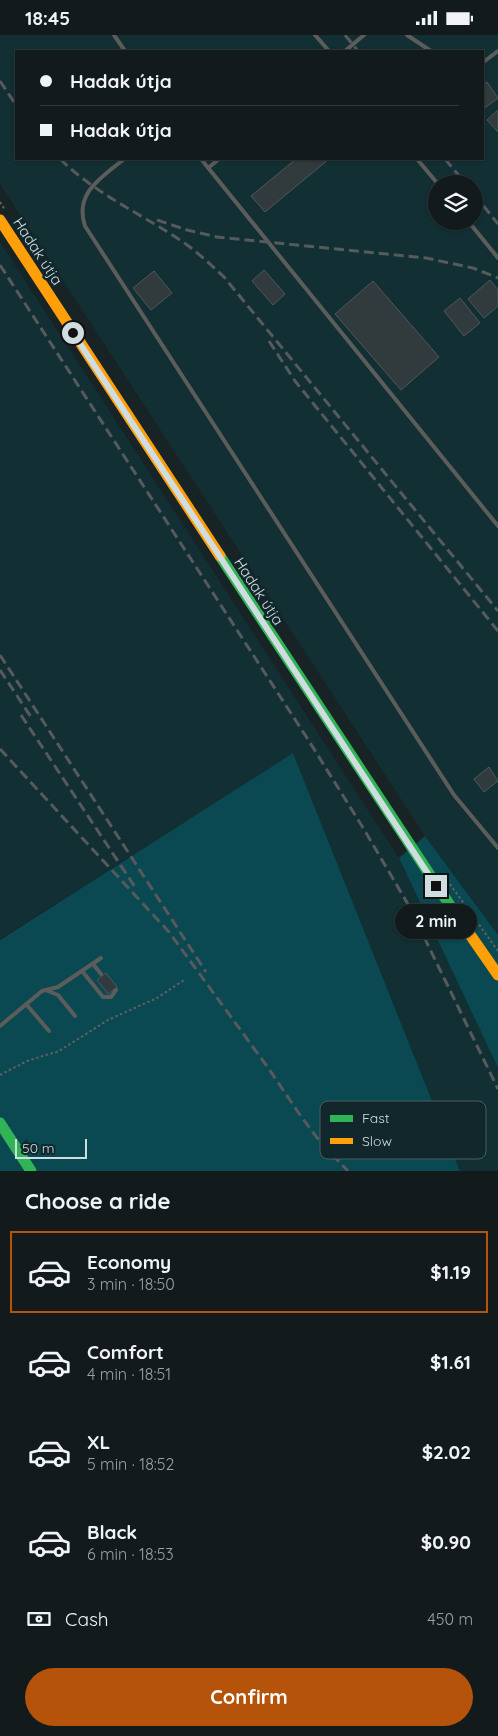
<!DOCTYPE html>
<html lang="en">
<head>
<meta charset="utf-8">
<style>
  :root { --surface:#121a1c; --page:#1b2325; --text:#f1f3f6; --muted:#9ca1a3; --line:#31383b; --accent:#b45309 }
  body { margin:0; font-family:Quicksand,sans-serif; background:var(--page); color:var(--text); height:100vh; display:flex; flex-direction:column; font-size:19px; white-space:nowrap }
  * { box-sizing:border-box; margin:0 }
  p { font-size:16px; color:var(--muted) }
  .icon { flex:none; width:28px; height:28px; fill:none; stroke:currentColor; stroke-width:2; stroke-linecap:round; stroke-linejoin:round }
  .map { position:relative; height:1136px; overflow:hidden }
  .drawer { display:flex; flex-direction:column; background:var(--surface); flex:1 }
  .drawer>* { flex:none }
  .top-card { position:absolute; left:15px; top:15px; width:469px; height:110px; border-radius:0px; box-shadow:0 1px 4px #0004,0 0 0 1px var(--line); display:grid; align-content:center; height:110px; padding:0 25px; background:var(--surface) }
  .tools { position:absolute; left:428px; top:140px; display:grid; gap:10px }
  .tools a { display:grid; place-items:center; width:55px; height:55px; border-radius:50%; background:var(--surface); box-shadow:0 1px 4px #0004,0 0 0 1px var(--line); font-size:25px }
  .scale { position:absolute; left:15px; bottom:12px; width:72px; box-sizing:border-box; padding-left:5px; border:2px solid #d0dde0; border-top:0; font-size:14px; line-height:18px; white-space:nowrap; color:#d0dde0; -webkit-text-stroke:4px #12272b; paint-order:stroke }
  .end { position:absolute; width:22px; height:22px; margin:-11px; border:6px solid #d0dde0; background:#111; box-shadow:0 0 0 2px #111 }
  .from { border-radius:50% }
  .bubble { position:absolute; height:35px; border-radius:18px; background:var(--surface); box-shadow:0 1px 4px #0004,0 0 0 1px var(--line); font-size:16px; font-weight:700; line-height:35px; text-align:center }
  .top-card b { display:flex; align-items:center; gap:18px; height:48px; font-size:19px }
  .top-card b+b { border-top:1px solid var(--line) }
  .top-card i { width:12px; height:12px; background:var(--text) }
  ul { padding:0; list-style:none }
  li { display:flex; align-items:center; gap:15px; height:82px; margin:0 10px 8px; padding:0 15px; border:2px solid transparent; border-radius:0px }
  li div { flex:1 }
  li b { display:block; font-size:19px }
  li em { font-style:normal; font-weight:700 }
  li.current { border-color:var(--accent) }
  li>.icon { width:45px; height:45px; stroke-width:1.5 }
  h2 { padding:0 25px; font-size:22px; line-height:60px }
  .pay { display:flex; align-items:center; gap:12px; height:55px; padding:0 25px; font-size:19px }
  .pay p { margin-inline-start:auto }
  .action { display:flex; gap:10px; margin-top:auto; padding:10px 25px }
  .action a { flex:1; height:58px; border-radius:30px; background:var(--accent); color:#fff; font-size:20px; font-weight:700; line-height:58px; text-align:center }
  .status { display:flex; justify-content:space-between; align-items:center; height:35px; padding:0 25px; background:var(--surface); direction:ltr }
  .status svg { height:14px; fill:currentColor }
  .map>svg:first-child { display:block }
</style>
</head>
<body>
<div class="status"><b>18:45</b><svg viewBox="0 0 49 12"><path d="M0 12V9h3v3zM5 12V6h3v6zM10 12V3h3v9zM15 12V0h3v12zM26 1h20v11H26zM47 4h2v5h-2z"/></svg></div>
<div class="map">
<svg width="498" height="1136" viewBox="0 0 498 1136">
  <rect width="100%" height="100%" fill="#182325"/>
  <path fill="#122f34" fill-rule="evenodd" d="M0 0H498V900L425 801 0 149ZM16 16H482V124H16ZM436 149H474V186H436Z
    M0 207 399 823 498 1033V1136H460L293 718 0 904Z"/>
  <path fill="#0a4952" d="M293 718 460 1136H0V905Z
    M425 801 498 900V1033L399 823Z"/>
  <path fill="#313b3d" stroke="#4f585a" d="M487 47 498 63 482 75V51Z
    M498 75V97L487 85Z
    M296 124H329L265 177 251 161Z
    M264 235 285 259 273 270 252 246Z
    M154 236 172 258 151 275 133 253Z
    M490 245 498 255V271L484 283 468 264Z
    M373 246 439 322 401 355 335 279Z
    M460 263 480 288 464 301 444 276Z
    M489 732 498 746 484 757 474 744Z
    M106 938 117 952 108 959 97 945Z"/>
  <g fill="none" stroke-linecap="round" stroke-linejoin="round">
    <path stroke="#5f6160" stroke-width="2" stroke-dasharray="2.5 2.5" stroke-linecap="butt" d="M0 167 5 175
      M447 845 498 916
      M0 1040 27 1026 59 1016 108 985 157 963 184 945"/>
    <path stroke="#5c5c5b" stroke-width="4" d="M114 0 125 16
      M315 0 329 16
      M407 0 431 16
      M345 16 364 0
      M482 28 498 16
      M124 124C101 143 74 158 85 191L454 760 498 813
      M201 124 498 491
      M417 124 438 149
      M208 133 219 124
      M468 186 498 223
      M93 929 101 939
      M82 936 103 962H111L116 955
      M48 956 58 960 75 981
      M26 969 49 996
      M0 991 42 956 58 952 101 923"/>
    <path stroke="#30b455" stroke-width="11" d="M220 521 455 878
      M0 1088 31 1136"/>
    <path stroke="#ff9f0a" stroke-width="11" d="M0 185 220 521
      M455 878 498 940"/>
    <path stroke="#575a5c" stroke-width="3" stroke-dasharray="10 5" stroke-linecap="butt" d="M345 0 358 16
      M0 46 16 70
      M60 124C95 158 137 177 177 203 194 214 209 228 224 242L498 576
      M445 124 466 149
      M474 159 498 189
      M157 185 187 195 217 202 426 223 473 233 498 243
      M0 230 309 706 365 796 409 871 498 1054
      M269 306 295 346 498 596
      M0 620 206 937
      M0 635 33 685
      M21 680 137 855
      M0 714 169 897 269 1034 300 1080 321 1108 348 1136"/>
  </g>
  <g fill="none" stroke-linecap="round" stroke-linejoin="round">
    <path stroke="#d0dde0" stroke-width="6" d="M73 298 436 851"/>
  </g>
  <g text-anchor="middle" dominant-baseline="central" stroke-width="5" stroke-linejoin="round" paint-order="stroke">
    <g font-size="15" fill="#d0dde0" stroke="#12272b">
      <text transform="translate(38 216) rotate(57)">Hadak útja</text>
      <text transform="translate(259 556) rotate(57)">Hadak útja</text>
    </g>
  </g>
  <rect x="320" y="1066" width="166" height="58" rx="8" fill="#12272b" stroke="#4b5e61" stroke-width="1"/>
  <rect x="330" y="1080" width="23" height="7" fill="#30b455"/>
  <rect x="330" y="1103" width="23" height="6" fill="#ff9f0a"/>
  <g font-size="14" fill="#d0dde0">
    <text x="362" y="1088">Fast</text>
    <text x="362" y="1111">Slow</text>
  </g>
</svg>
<div class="tools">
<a><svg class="icon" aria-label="layers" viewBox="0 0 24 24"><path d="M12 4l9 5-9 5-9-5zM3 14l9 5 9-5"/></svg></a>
</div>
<div class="scale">50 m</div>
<i class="end from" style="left:73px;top:298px"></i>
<i class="end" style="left:436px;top:851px"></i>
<div class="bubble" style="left:395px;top:869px;width:82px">2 min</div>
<div class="top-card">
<b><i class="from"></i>Hadak útja</b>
<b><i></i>Hadak útja</b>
</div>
</div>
<section class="drawer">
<h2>Choose a ride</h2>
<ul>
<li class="current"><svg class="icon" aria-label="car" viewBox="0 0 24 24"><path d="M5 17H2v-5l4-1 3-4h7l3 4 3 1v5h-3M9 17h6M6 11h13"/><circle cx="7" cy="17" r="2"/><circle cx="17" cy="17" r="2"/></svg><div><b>Economy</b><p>3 min · 18:50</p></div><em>$1.19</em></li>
<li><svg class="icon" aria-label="car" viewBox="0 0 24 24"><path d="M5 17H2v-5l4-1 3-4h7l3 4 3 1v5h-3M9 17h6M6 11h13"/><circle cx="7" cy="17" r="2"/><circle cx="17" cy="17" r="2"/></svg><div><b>Comfort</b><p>4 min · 18:51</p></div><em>$1.61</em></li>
<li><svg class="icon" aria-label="car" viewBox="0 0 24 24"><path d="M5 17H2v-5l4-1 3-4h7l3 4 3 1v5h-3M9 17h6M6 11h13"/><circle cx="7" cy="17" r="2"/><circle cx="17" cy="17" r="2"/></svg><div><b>XL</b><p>5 min · 18:52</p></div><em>$2.02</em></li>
<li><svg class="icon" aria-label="car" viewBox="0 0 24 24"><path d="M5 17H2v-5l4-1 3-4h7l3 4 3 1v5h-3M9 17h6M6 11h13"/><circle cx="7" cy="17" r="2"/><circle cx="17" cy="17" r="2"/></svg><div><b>Black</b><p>6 min · 18:53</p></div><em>$0.90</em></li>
</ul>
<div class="pay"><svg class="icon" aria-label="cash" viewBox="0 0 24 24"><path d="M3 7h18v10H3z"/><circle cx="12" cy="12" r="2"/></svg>Cash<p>450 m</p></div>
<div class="action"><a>Confirm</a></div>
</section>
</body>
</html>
